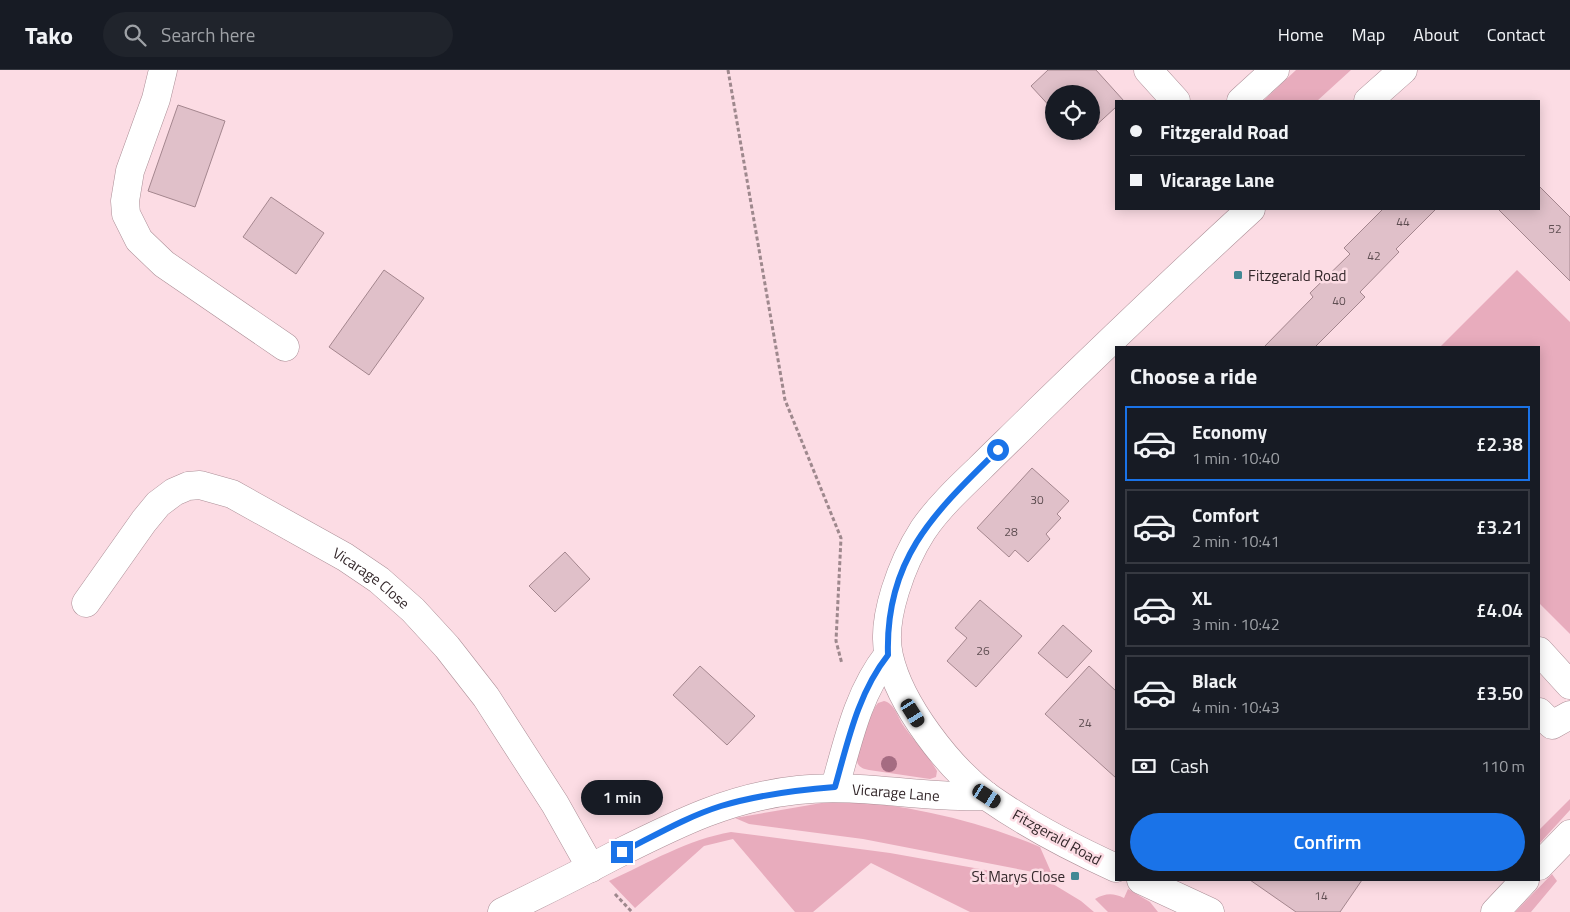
<!DOCTYPE html>
<html lang="en">
<head>
<meta charset="utf-8">
<style>
  :root { --surface:#171b24; --page:#20242c; --text:#f1f3f6; --muted:#9ea1a6; --line:#363941; --accent:#1a73e8 }
  body { margin:0; font-family:"Titillium Web",sans-serif; background:var(--page); color:var(--text); height:100vh; display:flex; flex-direction:column; font-size:19px; white-space:nowrap }
  * { box-sizing:border-box; margin:0 }
  p { font-size:16px; color:var(--muted) }
  .icon { flex:none; width:28px; height:28px; fill:none; stroke:currentColor; stroke-width:2; stroke-linecap:round; stroke-linejoin:round }
  .map { position:relative; flex:1; overflow:hidden }
  .sheet { position:absolute; left:1115px; top:276px; width:425px; height:535px; display:flex; flex-direction:column; background:var(--surface); border-radius:0px; box-shadow:0 2px 12px #0003 }
  .sheet>* { flex:none }
  .top-card { position:absolute; left:1115px; top:30px; width:425px; height:110px; border-radius:0px; box-shadow:0 2px 12px #0003; display:grid; align-content:center; height:110px; padding:0 15px; background:var(--surface) }
  .controls { position:absolute; left:1045px; top:15px; display:grid; gap:10px }
  .controls a { display:grid; place-items:center; width:55px; height:55px; border-radius:50%; background:var(--surface); box-shadow:0 2px 12px #0003; font-size:25px }
  .end { position:absolute; width:22px; height:22px; margin:-11px; border:6px solid #1a73e8; background:#fff; box-shadow:0 0 0 2px #fff }
  .from { border-radius:50% }
  .bubble { position:absolute; height:35px; border-radius:18px; background:var(--surface); box-shadow:0 2px 12px #0003; font-size:16px; font-weight:600; line-height:35px; text-align:center }
  .car { position:absolute; width:15px; height:30px; margin:-15px -8px; border-radius:6px; box-shadow:0 0 4px 1px #0007; background:linear-gradient(#222 24%,#8ab4d8 0 40%,#222 0 76%,#8ab4d8 0 86%,#222 0) }
  .top-card b { display:flex; align-items:center; gap:18px; height:48px; font-size:19px }
  .top-card b+b { border-top:1px solid var(--line) }
  .top-card i { width:12px; height:12px; background:var(--text) }
  ul { padding:0; list-style:none }
  li { display:flex; align-items:center; gap:15px; height:75px; margin:0 10px 8px; padding:0 5px; border:2px solid var(--line); border-radius:0px }
  li div { flex:1 }
  li b { display:block; font-size:19px }
  li em { font-style:normal; font-weight:600 }
  li.current { border-color:var(--accent) }
  li>.icon { width:45px; height:45px; stroke-width:1.5 }
  h2 { padding:0 15px; font-size:22px; line-height:60px }
  .pay { display:flex; align-items:center; gap:12px; height:55px; padding:0 15px; font-size:19px }
  .pay p { margin-inline-start:auto }
  .button { display:flex; gap:10px; margin-top:auto; padding:10px 15px }
  .button a { flex:1; height:58px; border-radius:30px; background:var(--accent); color:#fff; font-size:20px; font-weight:600; line-height:58px; text-align:center }
  header { display:flex; align-items:center; gap:30px; box-sizing:border-box; height:70px; padding:0 25px; background:var(--surface); border-bottom:1px solid var(--line) }
  header strong { font-size:24px }
  nav { display:flex; gap:28px; margin-inline-start:auto; font-size:18px }
  .search { width:350px; height:45px; background:var(--page); display:flex; align-items:center; gap:12px; box-sizing:border-box; padding:0 18px; border-radius:28px; color:var(--muted); font-size:19px }
  .map>svg:first-child { display:block }
</style>
</head>
<body>
<header>
<strong>Tako</strong>
<div class="search"><svg class="icon" aria-label="search" viewBox="0 0 24 24"><circle cx="10" cy="10" r="6"/><path d="M15 15l6 6"/></svg>Search here</div>
<nav><a>Home</a><a>Map</a><a>About</a><a>Contact</a></nav>
</header>
<div class="map">
<svg width="1570" height="842" viewBox="0 0 1570 842">
  <rect width="100%" height="100%" fill="#fcdce4"/>
  <path fill="#e8acbd" d="M1296 0H1351L1317 31H1263Z
    M1517 200 1570 252V564L1539 533V278L1440 277Z
    M884 631C894 633 898 647 903 655 914 671 928 685 937 701L936 707 930 709 869 700C863 699 858 697 857 691 853 679 870 649 875 637L878 633Z
    M1570 729V740L1539 774V760Z
    M839 730C908 735 976 750 1040 777L1051 802H1033L863 769 749 754 735 748Z
    M731 762 890 783 1048 811 1081 831 1094 842H970L871 793 813 842H795L733 769 704 776 635 838 609 811C648 793 689 769 731 762Z
    M1552 804 1557 811 1531 842H1515Z
    M1128 819 1150 832 1158 842H1108L1095 829C1106 823 1113 823 1124 828Z"/>
  <path fill="#e0c0c9" stroke="#a4868e" d="M1048 0H1096L1124 31H1116V37L1091 60V24H1054V41L1031 16Z
    M178 35 225 51 195 137 148 121Z
    M1072 61H1090L1080 70Z
    M1539 116 1570 147V211L1498 139H1539Z
    M271 127 324 163 296 204 243 167Z
    M1383 139H1436L1396 179 1399 182 1360 222 1365 227 1314 278H1263L1313 227 1310 223 1350 184 1344 178Z
    M384 200 424 228 369 305 329 277Z
    M1032 398 1069 431 1057 444 1061 448 1046 464 1050 469 1028 492 1015 480 1009 487 977 458Z
    M565 482 590 509 555 542 529 516Z
    M980 530 1022 566 976 617 947 591 967 568 955 558Z
    M1063 555 1092 581 1067 608 1038 583Z
    M700 596 755 646 727 675 673 625Z
    M1089 596 1116 621V708L1045 644Z
    M1250 810H1362L1340 842H1296Z"/>
  <g fill="none" stroke-linecap="round" stroke-linejoin="round">
    <g stroke="#ac8f97" stroke-width="29">
      <g id="minor">
        <path d="M163 0 156 29 130 101 125 131 126 144 139 170 164 194 285 277"/>
        <path d="M1148 0 1176 31"/>
        <path d="M1241 31 1275 0"/>
        <path d="M1368 31 1403 0"/>
        <path id="s1" d="M86 533 144 451 158 434 174 422 188 416 200 415 232 424 345 487 379 510 413 540 447 577 486 627 555 734 591 798"/>
        <path d="M1539 581 1570 615"/>
        <path d="M1539 642 1552 655 1570 645"/>
        <path d="M835 717C848 671 858 623 888 585"/>
        <path d="M1539 796 1570 764"/>
        <path d="M1116 798C1072 778 1028 755 988 727 948 697 900 635 889 586 880 549 903 491 923 460 938 438 959 418 979 399 998 380 1018 361 1038 341 1108 273 1179 205 1251 139"/>
        <path d="M1141 810 1210 842"/>
        <path id="s2" d="M502 842C541 823 579 804 617 784 677 754 730 727 798 720 861 713 924 729 987 726"/>
        <path d="M1495 842 1525 810"/>
      </g>
    </g>
    <path stroke="#9e888d" stroke-width="3" stroke-dasharray="4 2.5" stroke-linecap="butt" d="M728 0 785 330 841 468 836 571 842 594
      M615 824 632 842"/>
    <use href="#minor" stroke="#fff" stroke-width="28"/>
  </g>
  <circle fill="#a56c82" cx="889" cy="694" r="8"/>
  <g fill="none" stroke-linecap="round" stroke-linejoin="round">
    <path stroke="#1a73e8" stroke-width="6" d="M622 782C654 766 686 747 721 736 758 725 796 720 835 717 848 671 858 623 888 585 885 489 934 443 998 380"/>
  </g>
  <g fill="#438894" stroke="#fcdce4" stroke-width="2">
    <rect x="1233" y="200" width="10" height="10" rx="2.5"/>
    <rect x="1070" y="801" width="10" height="10" rx="2.5"/>
  </g>
  <g text-anchor="middle" dominant-baseline="central" stroke-width="5" stroke-linejoin="round" paint-order="stroke">
    <g font-size="12" fill="#5f4e52">
      <text x="1403" y="151">44</text>
      <text x="1555" y="158">52</text>
      <text x="1374" y="185">42</text>
      <text x="1339" y="230">40</text>
      <text x="1037" y="429">30</text>
      <text x="1011" y="461">28</text>
      <text x="983" y="580">26</text>
      <text x="1085" y="652">24</text>
      <text x="1321" y="825">14</text>
    </g>
    <g font-size="15" fill="#34282b" stroke="#fcdce4" text-anchor="start">
      <text x="1248" y="205">Fitzgerald Road</text>
      <text x="1065" y="806" text-anchor="end">St Marys Close</text>
    </g>
    <g font-size="15" fill="#34282b" stroke="#fcdce4">
      <text stroke="none"><textPath href="#s1" startOffset="366">Vicarage Close</textPath></text>
      <text stroke="none"><textPath href="#s2" startOffset="420">Vicarage Lane</textPath></text>
      <text transform="translate(1057 767) rotate(29)">Fitzgerald Road</text>
    </g>
  </g>
</svg>
<div class="controls">
<a><svg class="icon" aria-label="locate" viewBox="0 0 24 24"><circle cx="12" cy="12" r="6"/><path d="M12 2v4M12 18v4M2 12h4M18 12h4"/></svg></a>
</div>
<i class="end from" style="left:998px;top:380px"></i>
<i class="end" style="left:622px;top:782px"></i>
<div class="bubble" style="left:581px;top:710px;width:82px">1 min</div>
<i class="car" style="left:913px;top:643px;rotate:148deg"></i>
<i class="car" style="left:987px;top:726px;rotate:123deg"></i>
<div class="top-card">
<b><i class="from"></i>Fitzgerald Road</b>
<b><i></i>Vicarage Lane</b>
</div>
<section class="sheet">
<h2>Choose a ride</h2>
<ul>
<li class="current"><svg class="icon" aria-label="car" viewBox="0 0 24 24"><path d="M5 17H2v-5l4-1 3-4h7l3 4 3 1v5h-3M9 17h6M6 11h13"/><circle cx="7" cy="17" r="2"/><circle cx="17" cy="17" r="2"/></svg><div><b>Economy</b><p>1 min · 10:40</p></div><em>£2.38</em></li>
<li><svg class="icon" aria-label="car" viewBox="0 0 24 24"><path d="M5 17H2v-5l4-1 3-4h7l3 4 3 1v5h-3M9 17h6M6 11h13"/><circle cx="7" cy="17" r="2"/><circle cx="17" cy="17" r="2"/></svg><div><b>Comfort</b><p>2 min · 10:41</p></div><em>£3.21</em></li>
<li><svg class="icon" aria-label="car" viewBox="0 0 24 24"><path d="M5 17H2v-5l4-1 3-4h7l3 4 3 1v5h-3M9 17h6M6 11h13"/><circle cx="7" cy="17" r="2"/><circle cx="17" cy="17" r="2"/></svg><div><b>XL</b><p>3 min · 10:42</p></div><em>£4.04</em></li>
<li><svg class="icon" aria-label="car" viewBox="0 0 24 24"><path d="M5 17H2v-5l4-1 3-4h7l3 4 3 1v5h-3M9 17h6M6 11h13"/><circle cx="7" cy="17" r="2"/><circle cx="17" cy="17" r="2"/></svg><div><b>Black</b><p>4 min · 10:43</p></div><em>£3.50</em></li>
</ul>
<div class="pay"><svg class="icon" aria-label="cash" viewBox="0 0 24 24"><path d="M3 7h18v10H3z"/><circle cx="12" cy="12" r="2"/></svg>Cash<p>110 m</p></div>
<div class="button"><a>Confirm</a></div>
</section>
</div>
</body>
</html>
